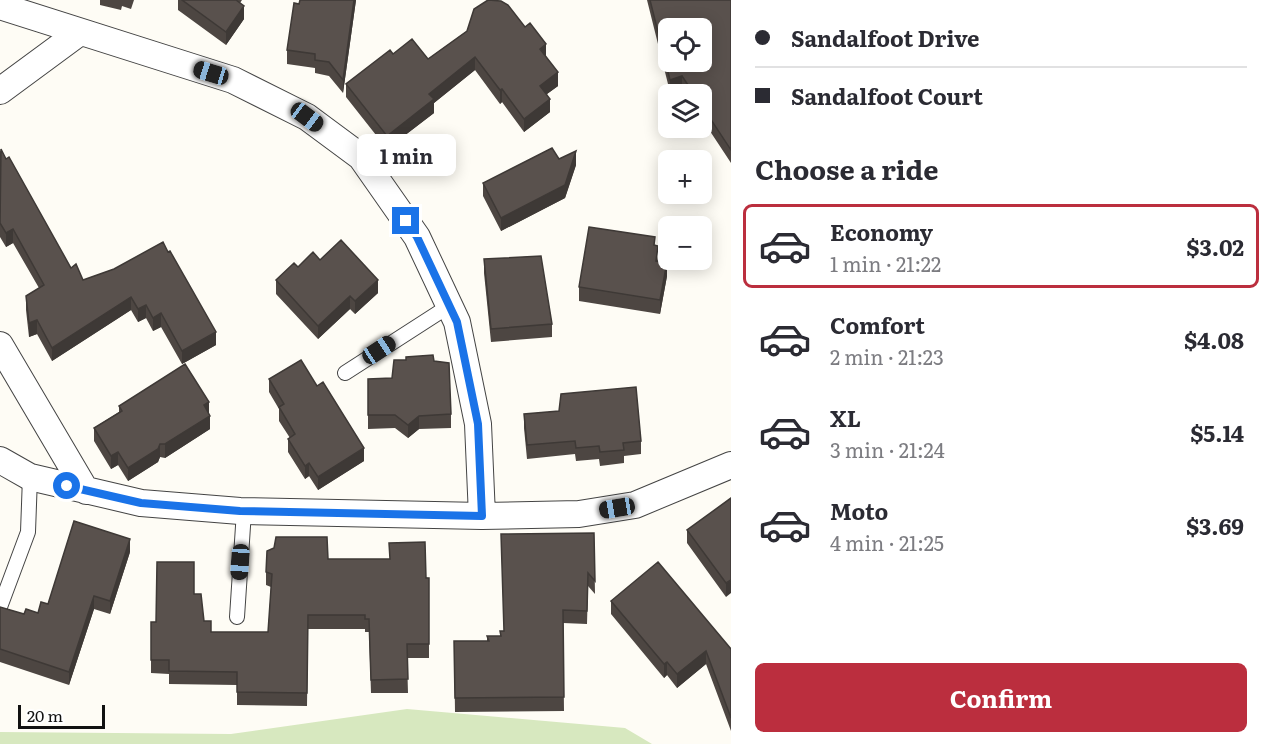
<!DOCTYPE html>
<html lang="en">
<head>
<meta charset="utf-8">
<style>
  :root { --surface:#fff; --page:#f2f2f3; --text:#2b2b33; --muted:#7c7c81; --line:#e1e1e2; --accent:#bb2e3e }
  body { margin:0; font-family:Literata,serif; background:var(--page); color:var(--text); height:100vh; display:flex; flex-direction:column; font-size:22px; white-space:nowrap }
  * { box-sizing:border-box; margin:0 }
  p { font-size:20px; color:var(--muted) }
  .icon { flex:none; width:33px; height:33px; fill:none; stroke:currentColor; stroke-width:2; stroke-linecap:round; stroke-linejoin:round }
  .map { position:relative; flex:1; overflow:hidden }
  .side { display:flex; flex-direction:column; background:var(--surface); width:540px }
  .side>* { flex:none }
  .guide { display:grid; align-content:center; height:132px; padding:0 24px; background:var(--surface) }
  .tools { position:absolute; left:658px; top:18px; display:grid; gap:12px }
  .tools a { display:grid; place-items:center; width:54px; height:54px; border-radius:9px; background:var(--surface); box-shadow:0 3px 15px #0003; font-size:30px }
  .scale { position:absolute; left:18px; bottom:15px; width:87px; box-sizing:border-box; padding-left:6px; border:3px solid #111; border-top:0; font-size:16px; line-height:21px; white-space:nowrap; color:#111; -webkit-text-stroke:4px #fff; paint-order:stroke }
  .end { position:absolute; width:27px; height:27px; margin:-14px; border:8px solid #1a73e8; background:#fff; box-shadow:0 0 0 3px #fff }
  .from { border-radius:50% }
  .bubble { position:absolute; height:42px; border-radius:9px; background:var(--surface); box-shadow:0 3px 15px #0003; font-size:20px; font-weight:700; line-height:42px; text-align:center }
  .car { position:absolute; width:18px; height:36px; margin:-18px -9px; border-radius:8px; box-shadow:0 0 4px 2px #0007; background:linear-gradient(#222 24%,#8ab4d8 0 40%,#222 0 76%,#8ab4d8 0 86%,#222 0) }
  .guide b { display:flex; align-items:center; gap:21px; height:57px; font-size:22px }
  .guide b+b { border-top:2px solid var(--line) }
  .guide i { width:15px; height:15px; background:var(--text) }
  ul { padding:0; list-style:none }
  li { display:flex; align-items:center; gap:18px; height:84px; margin:0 12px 9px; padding:0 12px; border:3px solid transparent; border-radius:9px }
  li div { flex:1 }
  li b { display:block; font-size:22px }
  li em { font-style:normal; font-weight:700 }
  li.selected { border-color:var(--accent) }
  li>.icon { width:54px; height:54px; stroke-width:1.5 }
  h2 { padding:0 24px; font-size:27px; line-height:72px }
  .primary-button { display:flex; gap:12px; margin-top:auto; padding:12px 24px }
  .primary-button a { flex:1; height:69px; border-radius:9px; background:var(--accent); color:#fff; font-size:24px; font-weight:700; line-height:69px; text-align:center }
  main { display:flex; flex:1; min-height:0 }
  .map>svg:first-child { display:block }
</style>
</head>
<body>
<main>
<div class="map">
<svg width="731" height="744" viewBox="0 0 731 744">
  <rect width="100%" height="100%" fill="#fefcf5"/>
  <path fill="#d7e8bf" d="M407 709 625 728 652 744H0V732L231 734Z"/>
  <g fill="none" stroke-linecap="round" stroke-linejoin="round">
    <g stroke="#444" stroke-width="16">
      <path id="lane" d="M345 373 449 306
        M0 607 28 532 30 477
        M237 617 244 511"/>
    </g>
    <g stroke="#444" stroke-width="28">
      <path id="street" d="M0 6 233 80 307 117 361 157 417 237 457 322 478 424 482 516
        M0 91 80 32
        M0 345 86 491
        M0 460 30 477 141 503 240 511 482 516 579 514 635 505 731 465"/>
    </g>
    <use href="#lane" stroke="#fff" stroke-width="14"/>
    <use href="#street" stroke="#fff" stroke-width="26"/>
  </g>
  <path fill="#4d4642" d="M100 0H134L131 9 122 6 121 10 100 5Z
    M178 0H242L240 3 244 19 226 45 178 10Z
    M300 0H356L343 93 329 76 315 73V68L287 64V50Z
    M647 0H731V163L702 119V94H686L682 89 670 92Z
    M467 31 546 57 558 86 547 94 550 112 524 132 502 102 500 104 475 70 434 103V113L387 149 346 97V84L393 54 428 59Z
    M0 150 71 268 83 280 114 269 216 345 182 364 161 327 153 331 146 318 138 322 131 310 52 361 37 334 29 337 26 310V296L39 288 13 243 6 247 0 237Z
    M559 159 576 165 565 198 501 231 483 196V183Z
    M655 246 658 261 667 276 660 314 579 301V287Z
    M484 259 552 324V337L491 342 484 273Z
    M320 260 378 293 355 314 350 309 318 339 276 294V280L298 267Z
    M434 361 451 414V428L419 429 408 438 395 428 368 429V415L392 378Z
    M269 379 364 461 318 490 309 476 305 479 288 452V439L290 438 279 421V409L269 392Z
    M119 406 209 415 210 429 165 458 160 457 158 462 128 481 118 465 111 469 94 441V428L119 412Z
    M524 414 641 441V454L624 456V463L600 466 599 459 576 461 575 454 527 459 524 428Z
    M731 498 726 597 687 543V530Z
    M594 533 595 594 588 586 587 624 563 623 564 711 455 712 454 641H487V636H500Z
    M130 552 110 614 94 609 69 685 0 662V607L24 614 38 613 48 604Z
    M328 559 429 578V658H407L408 693H371L369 632H365V629H308L307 706 237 705V685L169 684V674L151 673V622L204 621 211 632H268L271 587 266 585V572Z
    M611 601 731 649V731L706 664 677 688 667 675 664 678 611 614Z"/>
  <path fill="#3e3936" d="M354 0H356L343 93V80Z
    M244 6V19L226 45V32Z
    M546 44V57L540 49Z
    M475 57V70L434 103V113L387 149V136L429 94Z
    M558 72V86L540 99V86Z
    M682 76V89L670 92V80Z
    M502 89V102L500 104V90Z
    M550 99V112L524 132V119Z
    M576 151V165L565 198 501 231V218Z
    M13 229V243L6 247V233Z
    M667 262V276L660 314V300Z
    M378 280V293L355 314V301Z
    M350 296V309L318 339V326Z
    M131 297V310L52 361V348Z
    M146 305V318L138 322V309Z
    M161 313V327L153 331V318Z
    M37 320V334L29 337V323Z
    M216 332V345L182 364V351Z
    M209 402V415L204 405Z
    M210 416V429L165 458V444Z
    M419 416V429L408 438V425Z
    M160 444V457L158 462 128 481V468Z
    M364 448V461L318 490V477Z
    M118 452V465L111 469V456Z
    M309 463V476L305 479V466Z
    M130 539V552L110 614V601Z
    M731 580V593L726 597V583Z
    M94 596V609L69 685V672Z
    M706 651V664L677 688V674Z
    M667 662V675L664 678V664Z"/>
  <path fill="#59514d" stroke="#3e3936" stroke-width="1.5" fill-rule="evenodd" d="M182 0H236L244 6 226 32Z
    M300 0H354L343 80 329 62 315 60V54L287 50 294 3 299 4Z
    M488 0 501 1 508 5 525 27 530 23 546 44 540 49 558 72 540 86 550 99 524 119 502 89 500 90 475 57 429 94 434 99 387 136 346 84 390 50 393 54 412 39 428 59 467 31 474 9Z
    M650 0H731V150L702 106V94H694L682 76 670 80ZM669 28H702V62H669Z
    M552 148 559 159 576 151 565 185 501 218 483 183Z
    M1 149 6 159 9 157 71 268 76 264 83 280 114 269 163 242 168 252 170 251 216 332 182 351 161 313 153 318 146 305 138 309 131 297 52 348 37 320 29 323 26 296 44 285 13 229 6 233 0 223Z
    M589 227 655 237 654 245 658 246 656 261 667 262 660 300 579 287Z
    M341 240 378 280 355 301 350 296 318 326 276 280 294 263 298 267 313 252 320 260Z
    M541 256 552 324 491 329 484 259Z
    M433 355 434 361 449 363 451 414 419 416 408 425 395 415H368V379L392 378 394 360H406V357Z
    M301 360 317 386 323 382 364 448 318 477 309 463 305 466 288 439 295 434 279 407 284 404 269 379Z
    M185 364 209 402 204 405 210 416 165 444H160L158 449 128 468 118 452 111 456 94 428 122 411 119 406Z
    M636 387 641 441 623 443 624 450 600 452 599 446 576 448 575 441 527 445 524 414 559 411 561 394Z
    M731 498V580L726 583 687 530Z
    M74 521 130 539 110 601 94 596 69 672 0 649V607L24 614 26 609 38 613 41 602 48 604Z
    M594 533 595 581 588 573 587 611 563 610 564 697 455 698 454 641H489L487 636H501L500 631H504L501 534Z
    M276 537H327L328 559H390L389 543 425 542 426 578H429V644H407L408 679 371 680 369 619H365V615H308L307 693 237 692V672L169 671V660H151V622H156L157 562H194V594H201L204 621H211V632H268L272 574 266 572 267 551 274 548Z
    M658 562 731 649V718L706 651 677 674 667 662 664 664 611 601Z"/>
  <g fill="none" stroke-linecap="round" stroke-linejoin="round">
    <path stroke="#1a73e8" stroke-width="8" d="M67 486 141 503 240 511 482 516 478 424 457 322 417 237 406 221"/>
  </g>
</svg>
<div class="tools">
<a><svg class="icon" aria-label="locate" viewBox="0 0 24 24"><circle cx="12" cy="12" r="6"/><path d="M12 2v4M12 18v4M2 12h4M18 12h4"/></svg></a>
<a><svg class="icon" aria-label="layers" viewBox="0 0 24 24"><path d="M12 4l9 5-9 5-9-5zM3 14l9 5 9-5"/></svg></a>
<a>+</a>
<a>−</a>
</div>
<div class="scale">20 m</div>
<i class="end from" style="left:67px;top:486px"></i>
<i class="end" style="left:406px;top:221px"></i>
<div class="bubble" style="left:357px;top:134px;width:99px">1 min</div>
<i class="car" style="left:211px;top:73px;rotate:287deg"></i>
<i class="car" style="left:307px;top:117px;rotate:127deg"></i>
<i class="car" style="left:379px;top:350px;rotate:57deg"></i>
<i class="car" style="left:617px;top:508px;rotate:261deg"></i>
<i class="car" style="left:240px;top:562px;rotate:184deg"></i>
</div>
<section class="side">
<div class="guide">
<b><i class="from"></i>Sandalfoot Drive</b>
<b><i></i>Sandalfoot Court</b>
</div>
<h2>Choose a ride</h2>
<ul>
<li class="selected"><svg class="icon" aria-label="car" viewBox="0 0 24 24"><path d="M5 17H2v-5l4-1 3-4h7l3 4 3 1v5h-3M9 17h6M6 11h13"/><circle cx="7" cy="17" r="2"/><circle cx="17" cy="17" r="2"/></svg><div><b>Economy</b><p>1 min · 21:22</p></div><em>$3.02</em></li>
<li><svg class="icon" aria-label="car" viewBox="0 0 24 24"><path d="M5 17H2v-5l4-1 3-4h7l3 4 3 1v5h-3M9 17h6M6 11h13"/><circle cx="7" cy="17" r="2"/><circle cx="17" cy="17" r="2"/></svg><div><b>Comfort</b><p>2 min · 21:23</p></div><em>$4.08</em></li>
<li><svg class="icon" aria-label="car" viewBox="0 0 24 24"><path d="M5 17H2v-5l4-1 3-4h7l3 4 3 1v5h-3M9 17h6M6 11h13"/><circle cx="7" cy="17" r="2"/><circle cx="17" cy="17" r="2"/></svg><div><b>XL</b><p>3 min · 21:24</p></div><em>$5.14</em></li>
<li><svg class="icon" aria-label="car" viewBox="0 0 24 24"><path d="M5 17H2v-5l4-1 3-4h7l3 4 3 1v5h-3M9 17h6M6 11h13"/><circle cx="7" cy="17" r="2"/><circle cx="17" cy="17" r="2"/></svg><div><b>Moto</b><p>4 min · 21:25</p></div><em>$3.69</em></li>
</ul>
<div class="primary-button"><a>Confirm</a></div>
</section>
</main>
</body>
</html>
